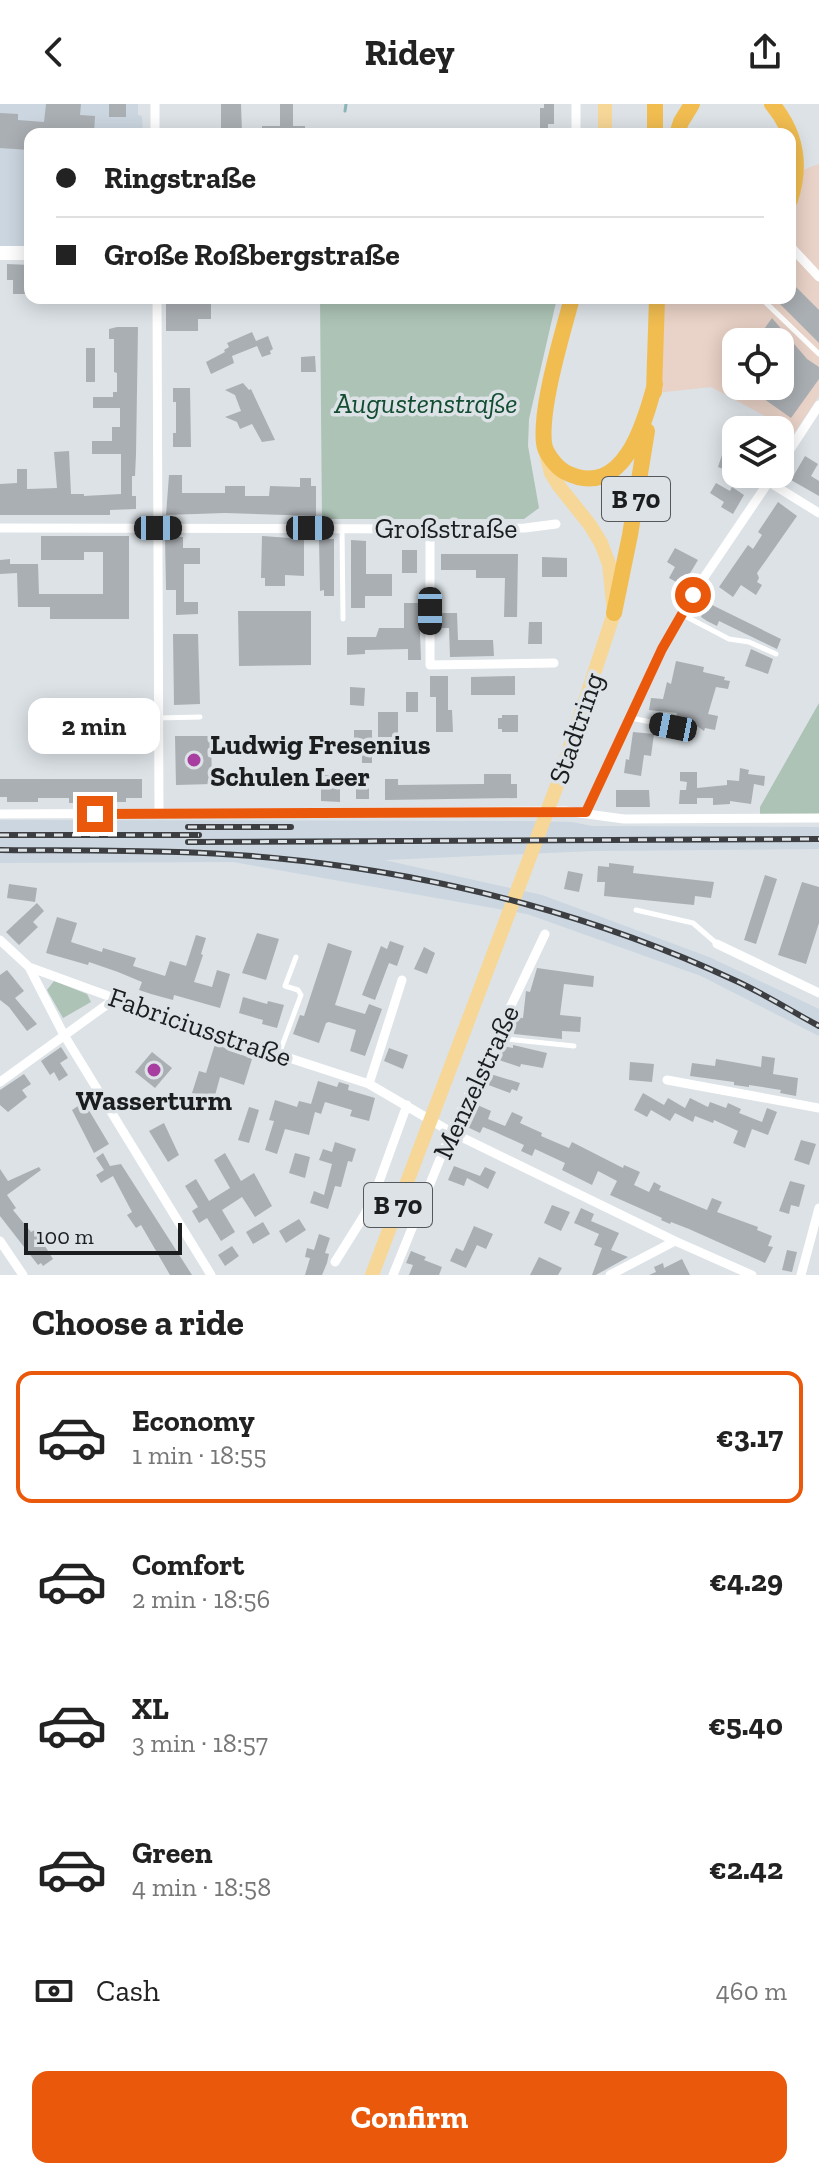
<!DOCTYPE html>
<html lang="en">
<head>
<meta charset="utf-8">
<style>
  :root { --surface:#fff; --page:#f2f2f2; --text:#222; --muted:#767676; --line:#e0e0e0; --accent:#ea580c }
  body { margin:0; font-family:"Zilla Slab",serif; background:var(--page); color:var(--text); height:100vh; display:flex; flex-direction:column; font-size:30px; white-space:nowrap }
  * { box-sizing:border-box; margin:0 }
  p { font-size:26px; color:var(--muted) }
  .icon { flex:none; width:44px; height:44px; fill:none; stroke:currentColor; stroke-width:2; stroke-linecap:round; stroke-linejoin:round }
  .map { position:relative; height:1171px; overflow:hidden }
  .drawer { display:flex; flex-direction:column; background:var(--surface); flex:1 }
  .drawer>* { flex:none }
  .guide { position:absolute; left:24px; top:24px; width:772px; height:176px; border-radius:16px; box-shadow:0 4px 20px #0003; display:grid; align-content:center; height:176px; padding:0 32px; background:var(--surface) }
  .tools { position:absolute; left:722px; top:224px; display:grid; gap:16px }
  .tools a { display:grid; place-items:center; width:72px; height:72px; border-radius:16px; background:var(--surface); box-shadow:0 4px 20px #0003; font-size:40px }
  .scale { position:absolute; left:24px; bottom:20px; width:158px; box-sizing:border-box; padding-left:8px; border:4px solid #1b1d1f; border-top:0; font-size:22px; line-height:28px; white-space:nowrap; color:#1b1d1f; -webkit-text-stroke:6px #dce2e6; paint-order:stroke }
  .end { position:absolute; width:36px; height:36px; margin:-18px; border:10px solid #ea580c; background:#fff; box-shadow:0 0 0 4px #fff }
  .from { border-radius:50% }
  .bubble { position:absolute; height:56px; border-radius:16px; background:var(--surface); box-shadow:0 4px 20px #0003; font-size:26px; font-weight:700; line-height:56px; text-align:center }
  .car { position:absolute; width:24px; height:48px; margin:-24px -12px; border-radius:10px; box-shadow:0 0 6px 2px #0007; background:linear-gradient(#222 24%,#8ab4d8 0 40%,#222 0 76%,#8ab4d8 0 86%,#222 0) }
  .guide b { display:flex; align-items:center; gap:28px; height:76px; font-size:30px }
  .guide b+b { border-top:2px solid var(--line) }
  .guide i { width:20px; height:20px; background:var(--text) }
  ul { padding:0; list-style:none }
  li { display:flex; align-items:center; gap:24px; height:132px; margin:0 16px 12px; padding:0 16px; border:4px solid transparent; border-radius:16px }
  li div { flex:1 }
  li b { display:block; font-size:30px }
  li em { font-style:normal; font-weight:700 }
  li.active { border-color:var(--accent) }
  li>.icon { width:72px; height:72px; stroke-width:1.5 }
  h2 { padding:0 32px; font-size:36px; line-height:96px }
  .pay { display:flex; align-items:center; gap:20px; height:88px; padding:0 32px; font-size:30px }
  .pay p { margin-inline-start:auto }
  .cta { display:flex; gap:16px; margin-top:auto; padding:16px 32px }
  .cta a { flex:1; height:92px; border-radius:16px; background:var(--accent); color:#fff; font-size:32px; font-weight:700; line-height:92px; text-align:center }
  header { display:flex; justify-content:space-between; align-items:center; height:104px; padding:0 32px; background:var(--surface); font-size:36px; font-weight:700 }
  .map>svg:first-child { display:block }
</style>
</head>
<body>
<header><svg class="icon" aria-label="back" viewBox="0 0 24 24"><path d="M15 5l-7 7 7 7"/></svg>Ridey<svg class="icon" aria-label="share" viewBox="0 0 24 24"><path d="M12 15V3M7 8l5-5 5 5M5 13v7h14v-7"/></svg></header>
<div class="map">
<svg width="819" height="1171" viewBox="0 0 819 1171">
  <rect width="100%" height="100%" fill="#dce2e6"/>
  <path fill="#e9d2c7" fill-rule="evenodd" d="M819 60V292L795 328 711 283 656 289 663 194H790V96L797 68ZM736 238H780V282H736Z"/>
  <path fill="#cbd6e0" d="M0 0H138V11L142 12 143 30H30V142H0Z
    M0 716 530 717 572 718 592 722 819 723V745L592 747 384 756 542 791 709 853 819 905V932L701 872 527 810 233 758 0 759Z"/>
  <path fill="#acc3b5" d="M320 194H557L529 315 528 342 539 404 524 415H322Z
    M819 599V713H760V703Z
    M54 877 87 890 91 898 63 914 47 886Z"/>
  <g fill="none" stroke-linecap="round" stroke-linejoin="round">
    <path stroke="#8ab5b5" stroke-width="3" d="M345 7 346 0"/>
  </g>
  <path fill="#aaafb3" d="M46 0H81L80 11 95 12 94 30H30V46L0 44V9L18 10V16L44 18Z
    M109 0H126V13H109Z
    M221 0H241L242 30H221Z
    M280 0H293V22H305V30H262V22H280Z
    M544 0H554V20H548V30H540V4H544Z
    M7 160 30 161V190H13V176H7Z
    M790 177 819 206V239L774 194H790Z
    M166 198H211V215H198V227H166Z
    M772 214 807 255 819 263V275L791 314 746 282H780V238H755Z
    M117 223H138L136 350 135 372H132V392H136V405L110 406V411H0V380L17 379V365H27V385L57 384 54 348 69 347 71 390H84V392L121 390V350H92V337H112V323H120V304H93V293H113V288H117V269L114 268V235H109V225Z
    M252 228 256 237 268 232 273 245 270 247 271 250 262 253 257 242 232 252 234 259 211 270 206 258 225 248 224 246 229 243 227 239Z
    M86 244H95V278H86Z
    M315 252 316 268H301V253Z
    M243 279 249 286 251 285 275 336 262 338 252 320 240 325 237 318 225 313 241 307 235 291 225 286Z
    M173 284H190L191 343H173V329H176V298H173Z
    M722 351 736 354V370L718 363Z
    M805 352 818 360 811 372 819 377V392L791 376Z
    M169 371H182V389H225V382H245V392H269L270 382 300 383V374H311V382H316V412L225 409 166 411Z
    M716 379 730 387 732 383 744 391 733 410 721 403 724 398 710 389Z
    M778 398 797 412 757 469 759 474 757 478 762 481 756 491 741 481 733 493 719 483 748 441 753 445 762 431 758 428Z
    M41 432H129V515H50V503H18L17 469 0 470V456L10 455V460H38L39 490H103V448H84V456H41Z
    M262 432 304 435V472L285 471V482H265V474H261Z
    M165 433H183V444H200V460H184V498H198V510L176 511V486H166Z
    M319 435H334V492H324V486L320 487Z
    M351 436 366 437V470H392V492H365V504H351Z
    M675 444 698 456 689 471 686 470 680 480 669 474 675 463 667 458Z
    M402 446H417V469H402Z
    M441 450H518L517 513H504L505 474H476V466H441Z
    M542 453 567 454V473H542Z
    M404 499H419L421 556H408V545L365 546V550L347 551V533H376L379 524H404Z
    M710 500 781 535 777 545 719 517 717 522 707 517 701 513 706 501Z
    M238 507H311V561L239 562Z
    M440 509H457L458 536H493L494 552 450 553 449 524H440Z
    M529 518H542V540H528Z
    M173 530H198L200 600 174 601Z
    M751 545 773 555 768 570 745 562Z
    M676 557 704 563 703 568 725 573 724 576 730 577 728 585 716 583 708 610 718 612 715 626 705 624 704 627 697 622 675 617 677 609 649 606 651 594 663 595 667 578 671 580Z
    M430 572H448V606H452L453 628H436V593H430Z
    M515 572V591H471V573Z
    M350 583 365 584 364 602 350 601Z
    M406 588H418V608H406Z
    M378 608H398V633H378Z
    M502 611H518V628H502V625H498V614H502Z
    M354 626H372V659H362V646H354Z
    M633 628 654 630 651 652 644 651 641 672 624 669 626 655 629 656Z
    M175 632H211L212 680 176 681Z
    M740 664 749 666 748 670 765 672 764 682 754 680 751 700 730 697V700L713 701V694H697V700H679L680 686H686L687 678 680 677V668H697V684L727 681V676L739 677Z
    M484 670H511V680H517V694L385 696V675H398V681L479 680H484Z
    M321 671H369V695H356V680H340V698L321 697Z
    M0 675H142V694H126V698H114V694H82V699H69V694H38V698H7V693H0Z
    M616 686H649L650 703H616Z
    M609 759 634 762 633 769 714 778 711 794 695 792 694 801 604 792 605 778H597L598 762 609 763Z
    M568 767 583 770 579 788 564 785Z
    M765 771 777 775 756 840 744 836Z
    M802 778 819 783V819L806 860 778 851Z
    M9 780 37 784 35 798 7 794Z
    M37 799 44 807 33 818 38 823 19 841 6 828Z
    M57 813 77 819 71 838 102 848 103 844 136 854 133 862 165 872 170 857 186 862 196 831 206 834 201 850 203 851 194 878 212 883 217 866 230 870 220 904 174 891 173 896 151 890 139 886 142 878 118 868 89 858 88 861 46 849Z
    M257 829 279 835 266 876 242 869Z
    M390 837 404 842 397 862 389 859 375 896 362 891 381 842 387 845Z
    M328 839 352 847 335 901 365 910 369 900 382 905 365 952 350 947 356 926 329 918 326 919 319 939 293 930 300 911 304 912Z
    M424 843 435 849 427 870 414 865Z
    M537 864 594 872 593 883 564 880 560 911 581 913 580 928 562 927V935L514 930 515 913 523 914 526 887 530 888Z
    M7 866 24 887 15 894 37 920 27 927 9 903 0 896V871Z
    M243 893 267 900 268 897 284 901 277 924 262 920 263 916 239 909Z
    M215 940 252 955 244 981 220 973 214 995 192 989 199 967 206 969Z
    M513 941 547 949 543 964 521 960 520 963 499 956 503 942 513 944Z
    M61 943 68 954 60 959 68 971 59 977 54 968 50 971 41 957Z
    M389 944 408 951 403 965 384 957Z
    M152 948 172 964 155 984 135 968Z
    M762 952 775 954 773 970 798 974 796 992 780 989 781 986 749 981V983L734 981V978L690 972 692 959 715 962 716 955 761 963Z
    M630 958 654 960 652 978 629 976Z
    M487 969 520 979 517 987 512 985 510 989 483 979Z
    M24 970 31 980 22 986 27 993 8 1008 0 1001V986Z
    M318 977 337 983 339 978 349 981 348 986 375 994 369 1017 350 1012 352 1006 325 998 321 1010 315 1008 309 1031 285 1025 277 1050 265 1046 274 1017 269 1016 275 996 297 1003 299 997 311 1000Z
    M643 989 664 1001 668 994 685 1004 690 994 708 1003 710 998 726 1004 728 999 741 1005 739 1009 762 1018 767 1004 777 1008 768 1031 752 1025 745 1044 733 1039 738 1027 714 1016 713 1019 695 1012 693 1018 675 1009 670 1017 651 1006 647 1013 634 1006Z
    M84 998 109 1040 94 1049 72 1006Z
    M473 999 491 1007 488 1015 505 1022 512 1008 523 1013 520 1019 542 1029 541 1032 569 1044 572 1038 623 1064 624 1061 640 1068 634 1081 649 1088 654 1078 661 1082 659 1086 707 1106 712 1094 722 1098 717 1108 758 1123 757 1126 772 1132 768 1142 773 1143 765 1159 689 1125 671 1118 670 1120 661 1116 662 1114 610 1091 617 1077 598 1067 592 1081 562 1066 565 1059 535 1045 532 1052 521 1047 524 1041 493 1027 483 1023 480 1029 463 1021Z
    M249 1003 259 1006 249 1039 238 1036Z
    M164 1019 179 1051 168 1058 149 1027Z
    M801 1036 816 1040 809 1061 794 1056Z
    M335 1038 356 1045 352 1058 348 1057 341 1083 335 1082 328 1105 310 1099 314 1087 324 1091 332 1060 319 1056 323 1045 332 1048Z
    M103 1049 110 1062 121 1060 192 1171H170L141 1121 136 1124 127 1111 132 1108 113 1072 101 1079 96 1071 104 1066 96 1054Z
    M225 1049 241 1077 254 1069 272 1102 255 1113 242 1093 222 1106 235 1128 221 1137 207 1114 199 1119 192 1107 198 1103 185 1082 196 1075 209 1097 230 1084 214 1056Z
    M295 1049 310 1053 305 1074 289 1069Z
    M454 1062 480 1072 485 1063 496 1068 488 1085 467 1074 464 1082 448 1076Z
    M39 1063 41 1066 7 1091 16 1104 13 1106 31 1128 35 1126 53 1155 43 1162 41 1159 38 1161 0 1112V1065L8 1077Z
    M790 1077 805 1081 799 1103 791 1101 789 1110 779 1107Z
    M552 1101 570 1108 561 1127 544 1119Z
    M581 1104 594 1110 591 1117 619 1129 611 1146 628 1153 596 1171H592L602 1144 594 1141 599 1130 574 1119Z
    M299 1115 306 1126 286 1139 279 1127Z
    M263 1118 270 1130 253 1140 246 1128Z
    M474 1122 493 1130 486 1145 477 1141 466 1164 450 1157 456 1144 463 1147Z
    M319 1130 330 1134 325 1149 329 1150 327 1159 322 1171H305L310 1154 305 1153 307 1144 314 1146Z
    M232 1142 239 1152 225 1162 218 1151Z
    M787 1146 797 1148 792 1168 782 1166Z
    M411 1147 426 1153 424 1156 442 1163 439 1171H409L413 1161 406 1159Z
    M539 1153 562 1164 558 1171H530Z
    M682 1155 690 1171H649L656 1168 654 1163 663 1159 664 1164Z"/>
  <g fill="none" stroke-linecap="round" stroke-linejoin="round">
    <path stroke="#fff" stroke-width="5" d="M761 194 819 250
      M342 424 343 515
      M683 511 729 535 749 538 776 550
      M158 614 200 613
      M631 614 695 627
      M636 806 693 819 716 839
      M496 934 574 942
      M279 950 301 891 298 886 285 882 296 853"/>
    <path stroke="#fff" stroke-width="9" d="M155 0V30
      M576 30V0
      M790 142 819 173
      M157 194 159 709
      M780 361 819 301
      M769 378 819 409
      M0 424 430 425 525 424 556 420
      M430 425V561L554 559
      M586 708 662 545 705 472 774 370
      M0 710 565 707 624 715 819 714
      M0 836 29 863 185 920 369 980 451 1028 675 1137 752 1171
      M717 840 819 889
      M29 863 64 931 211 1171
      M667 976 819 1004
      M0 978 116 894
      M369 980 402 876
      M0 1137 23 1171
      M335 1158 365 1110 379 1078 407 1001
      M393 1171 451 1028 545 830
      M610 1171 675 1137
      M801 1171 819 1104"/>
    <path stroke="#fff" stroke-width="14" d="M0 149H30"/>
    <path stroke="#f7d797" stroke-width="14" d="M605 30V0
      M372 1171 559 676 614 509 609 460 601 439 590 421 559 382 551 369 546 349"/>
    <path stroke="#f1bd51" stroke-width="16" d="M772 0C796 29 802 60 790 96
      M655 30V0
      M677 30 681 18 692 0
      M572 194C562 231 540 303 544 339 545 349 556 363 565 368 623 398 645 318 655 280
      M654 288 657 194
      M614 509 630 431 647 327"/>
    <g stroke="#3c3e41" stroke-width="6">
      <path id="rail" d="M188 723H291
        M0 731H199
        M188 738 819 735
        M0 746C101 747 203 745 303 757 450 774 599 813 734 876 763 889 791 907 819 922"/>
    </g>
    <use href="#rail" stroke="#dce2e6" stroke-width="3" stroke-dasharray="9" stroke-linecap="butt"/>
  </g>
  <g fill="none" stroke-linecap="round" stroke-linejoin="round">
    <path stroke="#ea580c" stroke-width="10" d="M95 710 586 708 662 545 693 491"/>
  </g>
  <g fill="#a73ea0" stroke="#dce2e6" stroke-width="3">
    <circle cx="194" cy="656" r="8"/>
    <circle cx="154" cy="966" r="8"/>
  </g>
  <g text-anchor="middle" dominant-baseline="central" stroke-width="7" stroke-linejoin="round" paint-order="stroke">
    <g fill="#dce2e6" stroke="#55585b" stroke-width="2">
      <rect x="602" y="373" width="68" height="44" rx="6"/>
      <rect x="364" y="1079" width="68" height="44" rx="6"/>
    </g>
    <g font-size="26" font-weight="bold" fill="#1b1d1f">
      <text x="636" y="395">B 70</text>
      <text x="398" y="1101">B 70</text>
    </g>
    <g font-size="28" font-style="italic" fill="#114c31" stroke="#dce2e6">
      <text x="426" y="299">Augustenstraße</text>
    </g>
    <g font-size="28" fill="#1b1d1f" stroke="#dce2e6">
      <text x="446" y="424">Großstraße</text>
      <text transform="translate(576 624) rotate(-71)">Stadtring</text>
      <text transform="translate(200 923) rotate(19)">Fabriciusstraße</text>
      <text transform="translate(476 978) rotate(-65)">Menzelstraße</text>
    </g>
    <g font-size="28" font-weight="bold" fill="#1b1d1f" stroke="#dce2e6" text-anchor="start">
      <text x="210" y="640">Ludwig Fresenius<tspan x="210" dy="32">Schulen Leer</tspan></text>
      <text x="154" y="996" text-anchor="middle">Wasserturm</text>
    </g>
  </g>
</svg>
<div class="tools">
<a><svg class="icon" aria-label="locate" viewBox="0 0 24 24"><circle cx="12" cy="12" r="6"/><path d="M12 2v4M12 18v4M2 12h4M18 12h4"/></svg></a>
<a><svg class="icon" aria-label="layers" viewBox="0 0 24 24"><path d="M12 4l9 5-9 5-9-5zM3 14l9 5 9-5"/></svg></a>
</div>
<div class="scale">100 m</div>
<i class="end from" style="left:693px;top:491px"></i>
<i class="end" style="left:95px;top:710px"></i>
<div class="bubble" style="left:28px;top:594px;width:132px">2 min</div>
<i class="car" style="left:158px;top:424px;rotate:90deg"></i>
<i class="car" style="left:310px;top:424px;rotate:90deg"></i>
<i class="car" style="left:430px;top:507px;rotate:180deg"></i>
<i class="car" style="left:673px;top:623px;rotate:281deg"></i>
<div class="guide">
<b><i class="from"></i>Ringstraße</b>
<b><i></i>Große Roßbergstraße</b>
</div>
</div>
<section class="drawer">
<h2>Choose a ride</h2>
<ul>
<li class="active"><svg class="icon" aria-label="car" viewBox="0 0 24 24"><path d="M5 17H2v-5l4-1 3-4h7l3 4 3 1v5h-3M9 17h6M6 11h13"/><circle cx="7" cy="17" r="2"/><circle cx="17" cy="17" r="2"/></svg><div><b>Economy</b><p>1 min · 18:55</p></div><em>€3.17</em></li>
<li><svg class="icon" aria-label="car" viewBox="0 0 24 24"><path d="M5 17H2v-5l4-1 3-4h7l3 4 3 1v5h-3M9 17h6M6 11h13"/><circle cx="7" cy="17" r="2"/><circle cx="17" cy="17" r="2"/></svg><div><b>Comfort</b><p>2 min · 18:56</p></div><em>€4.29</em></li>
<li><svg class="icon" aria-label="car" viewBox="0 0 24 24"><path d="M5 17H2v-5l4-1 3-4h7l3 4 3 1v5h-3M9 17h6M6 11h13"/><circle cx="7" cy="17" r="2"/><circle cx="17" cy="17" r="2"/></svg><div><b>XL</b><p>3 min · 18:57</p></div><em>€5.40</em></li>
<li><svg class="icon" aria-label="car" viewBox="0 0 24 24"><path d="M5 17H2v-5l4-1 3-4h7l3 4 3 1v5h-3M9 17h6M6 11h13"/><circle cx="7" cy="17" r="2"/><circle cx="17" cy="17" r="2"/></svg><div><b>Green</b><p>4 min · 18:58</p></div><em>€2.42</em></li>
</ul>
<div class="pay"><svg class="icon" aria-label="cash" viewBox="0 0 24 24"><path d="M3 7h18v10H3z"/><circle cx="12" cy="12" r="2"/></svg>Cash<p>460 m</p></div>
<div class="cta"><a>Confirm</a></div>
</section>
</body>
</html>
